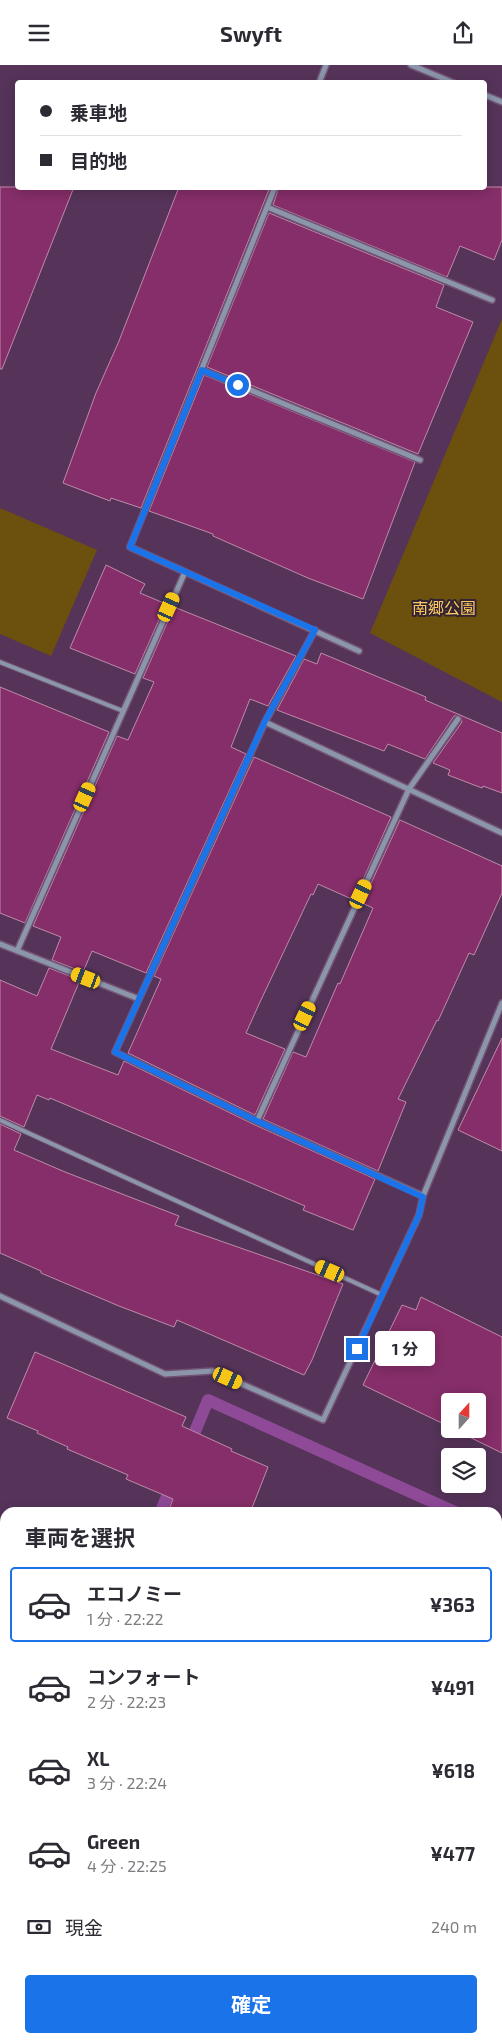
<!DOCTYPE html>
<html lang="ja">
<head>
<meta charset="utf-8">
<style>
  :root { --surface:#fff; --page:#f2f2f3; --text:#2b2b33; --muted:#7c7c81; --line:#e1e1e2; --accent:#1a73e8 }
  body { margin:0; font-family:"Exo 2","Noto Sans JP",sans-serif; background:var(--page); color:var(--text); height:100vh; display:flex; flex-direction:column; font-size:19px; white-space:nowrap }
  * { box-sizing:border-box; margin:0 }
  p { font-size:16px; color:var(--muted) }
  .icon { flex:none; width:28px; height:28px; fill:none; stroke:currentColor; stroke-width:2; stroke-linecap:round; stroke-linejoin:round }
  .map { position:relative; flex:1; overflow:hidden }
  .drawer { position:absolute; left:0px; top:1442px; width:502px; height:536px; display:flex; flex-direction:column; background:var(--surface); border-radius:15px 15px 0 0; box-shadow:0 2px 12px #0003 }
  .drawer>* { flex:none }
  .banner { position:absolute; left:15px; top:15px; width:472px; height:110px; border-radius:5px; box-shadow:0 2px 12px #0003; display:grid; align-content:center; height:110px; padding:0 25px; background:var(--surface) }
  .needle { width:32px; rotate:21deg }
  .controls { position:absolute; left:441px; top:1328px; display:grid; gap:10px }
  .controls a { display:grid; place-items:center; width:45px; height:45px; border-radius:5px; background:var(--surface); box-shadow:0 2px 12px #0003; font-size:25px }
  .end { position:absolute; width:22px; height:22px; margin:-11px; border:6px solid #1a73e8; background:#fff; box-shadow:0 0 0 2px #fff }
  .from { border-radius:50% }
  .bubble { position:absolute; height:35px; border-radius:5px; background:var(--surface); box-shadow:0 2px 12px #0003; font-size:16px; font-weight:700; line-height:35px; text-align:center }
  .car { position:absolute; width:15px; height:30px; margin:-15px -8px; border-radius:6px; box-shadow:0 0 4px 1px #0007; background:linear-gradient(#f5c518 24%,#345 0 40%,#f5c518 0 76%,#345 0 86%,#f5c518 0) }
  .banner b { display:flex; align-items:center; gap:18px; height:48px; font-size:19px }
  .banner b+b { border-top:1px solid var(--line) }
  .banner i { width:12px; height:12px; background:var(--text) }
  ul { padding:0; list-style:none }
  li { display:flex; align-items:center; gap:15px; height:75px; margin:0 10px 8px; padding:0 15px; border:2px solid transparent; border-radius:5px }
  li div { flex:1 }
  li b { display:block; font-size:19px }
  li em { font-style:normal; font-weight:700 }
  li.active { border-color:var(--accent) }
  li>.icon { width:45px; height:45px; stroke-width:1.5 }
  h2 { padding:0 25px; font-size:22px; line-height:60px }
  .pay { display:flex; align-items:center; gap:12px; height:55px; padding:0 25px; font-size:19px }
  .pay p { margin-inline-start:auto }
  .cta { display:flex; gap:10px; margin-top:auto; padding:10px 25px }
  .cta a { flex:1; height:58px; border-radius:5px; background:var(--accent); color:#fff; font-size:20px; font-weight:700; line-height:58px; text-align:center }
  header { display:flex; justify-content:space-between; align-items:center; height:65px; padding:0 25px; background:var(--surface); font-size:22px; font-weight:700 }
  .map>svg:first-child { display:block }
</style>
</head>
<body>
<header><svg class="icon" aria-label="menu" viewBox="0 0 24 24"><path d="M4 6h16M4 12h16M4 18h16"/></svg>Swyft<svg class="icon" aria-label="share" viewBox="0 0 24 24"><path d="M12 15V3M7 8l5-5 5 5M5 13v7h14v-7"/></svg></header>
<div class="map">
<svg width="502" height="1978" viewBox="0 0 502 1978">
  <rect width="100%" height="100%" fill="#56345a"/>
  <path fill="#6c500d" d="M502 254V637L370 568Z
    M0 443 97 485 51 591 0 569Z"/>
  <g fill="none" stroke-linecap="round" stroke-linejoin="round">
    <path stroke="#8e4997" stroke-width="12" d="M189 1381 208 1335 457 1448
      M160 1448 173 1418
      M498 1466 502 1468
      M0 1820 5 1808"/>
  </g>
  <path fill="#862e69" stroke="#be8ba9" d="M0 122H74L2 304H0Z
    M179 122H270L141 443 111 433 110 436 63 418 96 328 119 276Z
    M279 122H502V175L494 195 460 181 447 212 273 140Z
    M269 148 444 220 436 242 473 257 418 389 207 302Z
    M204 310 415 397 363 534 308 513 213 471V469L149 446Z
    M106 500 145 519 140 528 166 539 135 609 70 583Z
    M174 542 296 591 268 641 250 634 231 682 246 689 146 908 92 886 83 907 52 895 61 872 33 861 117 671 128 675 154 617 143 613Z
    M321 588 426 632 425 635 502 668V728L483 721 482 723 448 710 450 705 433 698 462 657 460 650 454 651 425 694 388 679 384 686 277 645 304 594 317 599Z
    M0 622 109 667 25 858 0 848Z
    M254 692 391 752 354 835 318 819 313 830 311 829 260 937 246 968 285 984 255 1050 128 988 161 914 154 911Z
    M400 755 502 801V828L474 890 469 888 438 956 437 955 398 1034 406 1037 378 1106 263 1054 293 987 306 992 338 918 340 919 373 843 362 838Z
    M49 903 80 915 51 984 118 1010 124 996 255 1060 375 1114 353 1165 303 1145 305 1141 50 1033 49 1035 37 1030 24 1062 0 1051V915L37 931Z
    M502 973V1086L458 1065Z
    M0 1059 21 1069 14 1085 65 1107 179 1151 175 1160 343 1219 312 1295 304 1310 177 1255 174 1262 119 1241 41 1208V1206L0 1188Z
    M421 1232 502 1272V1388L453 1364H478V1336H450V1362L363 1320 402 1240 416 1245Z
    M35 1287 186 1352 182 1361 232 1384 231 1386 268 1402 250 1448H168L173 1434 126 1414 128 1410 67 1384 68 1382 37 1368 38 1366 7 1353Z"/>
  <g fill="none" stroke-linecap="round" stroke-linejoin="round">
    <g stroke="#725275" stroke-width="6">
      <path id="lane" d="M0 597 123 646
        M0 1055 382 1230
        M498 1692 502 1694
        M240 1974 249 1978"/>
    </g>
    <g stroke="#725275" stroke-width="8">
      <path id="street" d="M411 0 454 18
        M319 18 326 0
        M485 30 502 37
        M275 122 130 482 359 586
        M267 142 492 235
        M202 305 420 395
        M315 565 265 657 115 987 257 1056 423 1131
        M265 657 502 768
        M0 879 139 934
        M17 886 185 507
        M257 1056 409 724 458 654
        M0 1231 165 1309 213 1306 323 1355 419 1150 423 1131 502 938"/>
    </g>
    <use href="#lane" stroke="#8b96ab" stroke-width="4"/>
    <use href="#street" stroke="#8b96ab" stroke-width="5"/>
  </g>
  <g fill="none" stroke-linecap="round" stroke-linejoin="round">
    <path stroke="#1a73e8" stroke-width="6" d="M238 320 202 305 130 482 315 565 265 656 115 987 257 1056 423 1132 419 1150 357 1284"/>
  </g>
  <g text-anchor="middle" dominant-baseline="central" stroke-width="4" stroke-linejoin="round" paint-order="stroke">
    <g font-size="16" fill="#fdca61" stroke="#322334">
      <text x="444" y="542">南郷公園</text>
    </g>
  </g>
</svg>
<div class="controls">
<a><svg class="needle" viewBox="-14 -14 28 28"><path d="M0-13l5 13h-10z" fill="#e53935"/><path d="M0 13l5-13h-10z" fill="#7c7c81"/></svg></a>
<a><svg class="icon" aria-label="layers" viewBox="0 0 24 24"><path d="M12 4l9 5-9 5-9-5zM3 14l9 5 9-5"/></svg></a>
</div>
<i class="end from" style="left:238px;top:320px"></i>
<i class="end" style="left:357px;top:1284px"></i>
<div class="bubble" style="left:375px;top:1266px;width:60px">1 分</div>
<i class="car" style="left:169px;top:542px;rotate:24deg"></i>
<i class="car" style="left:85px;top:732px;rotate:24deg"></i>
<i class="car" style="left:361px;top:829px;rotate:25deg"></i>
<i class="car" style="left:86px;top:913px;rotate:291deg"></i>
<i class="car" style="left:305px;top:951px;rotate:25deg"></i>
<i class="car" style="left:330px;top:1206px;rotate:294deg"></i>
<i class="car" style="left:228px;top:1313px;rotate:114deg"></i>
<div class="banner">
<b><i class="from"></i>乗車地</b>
<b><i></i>目的地</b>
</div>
<section class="drawer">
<h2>車両を選択</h2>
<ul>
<li class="active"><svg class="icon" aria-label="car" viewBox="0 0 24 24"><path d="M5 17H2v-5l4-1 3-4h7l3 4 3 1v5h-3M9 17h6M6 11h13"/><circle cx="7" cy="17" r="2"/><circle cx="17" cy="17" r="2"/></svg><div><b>エコノミー</b><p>1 分 · 22:22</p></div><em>¥363</em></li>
<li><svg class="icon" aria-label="car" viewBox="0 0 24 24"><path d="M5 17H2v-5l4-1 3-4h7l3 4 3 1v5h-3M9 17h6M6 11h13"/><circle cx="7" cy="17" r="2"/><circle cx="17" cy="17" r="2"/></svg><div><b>コンフォート</b><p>2 分 · 22:23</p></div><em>¥491</em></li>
<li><svg class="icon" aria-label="car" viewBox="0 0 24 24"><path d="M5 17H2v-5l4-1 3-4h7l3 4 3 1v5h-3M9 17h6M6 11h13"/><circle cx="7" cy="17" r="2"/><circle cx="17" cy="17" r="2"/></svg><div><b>XL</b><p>3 分 · 22:24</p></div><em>¥618</em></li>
<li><svg class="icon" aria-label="car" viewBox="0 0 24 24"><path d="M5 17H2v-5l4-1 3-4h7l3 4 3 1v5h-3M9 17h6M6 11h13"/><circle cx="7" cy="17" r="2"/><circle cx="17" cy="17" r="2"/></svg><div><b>Green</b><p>4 分 · 22:25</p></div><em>¥477</em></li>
</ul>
<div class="pay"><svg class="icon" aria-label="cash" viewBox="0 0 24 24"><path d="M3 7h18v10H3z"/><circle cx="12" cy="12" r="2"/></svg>現金<p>240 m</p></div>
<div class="cta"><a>確定</a></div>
</section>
</div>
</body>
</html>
